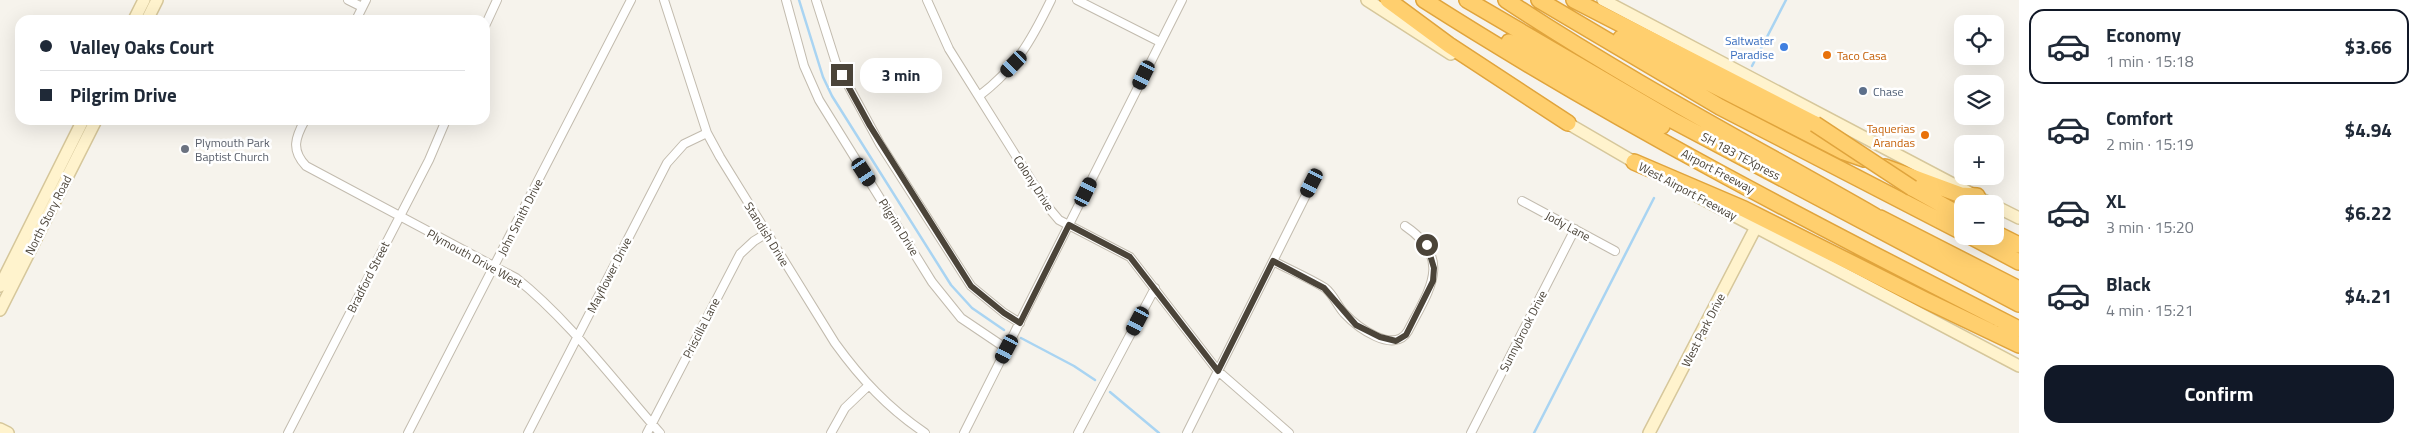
<!DOCTYPE html>
<html lang="en">
<head>
<meta charset="utf-8">
<style>
  :root { --surface:#fff; --page:#f2f2f3; --text:#1f2937; --muted:#747a83; --line:#e0e1e3; --accent:#111827 }
  body { margin:0; font-family:"Titillium Web",sans-serif; background:var(--page); color:var(--text); height:100vh; display:flex; flex-direction:column; font-size:19px; white-space:nowrap }
  * { box-sizing:border-box; margin:0 }
  p { font-size:16px; color:var(--muted) }
  .icon { flex:none; width:28px; height:28px; fill:none; stroke:currentColor; stroke-width:2; stroke-linecap:round; stroke-linejoin:round }
  .map { position:relative; flex:1; overflow:hidden }
  .sheet { display:flex; flex-direction:column; background:var(--surface); width:400px }
  .sheet>* { flex:none }
  .guide { position:absolute; left:15px; top:15px; width:475px; height:110px; border-radius:15px; box-shadow:0 5px 20px #0002; display:grid; align-content:center; height:110px; padding:0 25px; background:var(--surface) }
  .tools { position:absolute; left:1954px; top:15px; display:grid; gap:10px }
  .tools a { display:grid; place-items:center; width:50px; height:50px; border-radius:10px; background:var(--surface); box-shadow:0 5px 20px #0002; font-size:25px }
  .end { position:absolute; width:22px; height:22px; margin:-11px; border:6px solid #4b4439; background:#fff; box-shadow:0 0 0 2px #fff }
  .from { border-radius:50% }
  .bubble { position:absolute; height:35px; border-radius:15px; background:var(--surface); box-shadow:0 5px 20px #0002; font-size:16px; font-weight:700; line-height:35px; text-align:center }
  .car { position:absolute; width:15px; height:30px; margin:-15px -8px; border-radius:6px; box-shadow:0 0 4px 1px #0007; background:linear-gradient(#222 24%,#8ab4d8 0 40%,#222 0 76%,#8ab4d8 0 86%,#222 0) }
  .guide b { display:flex; align-items:center; gap:18px; height:48px; font-size:19px }
  .guide b+b { border-top:1px solid var(--line) }
  .guide i { width:12px; height:12px; background:var(--text) }
  ul { padding:9px 0 0; list-style:none }
  li { display:flex; align-items:center; gap:15px; height:75px; margin:0 10px 8px; padding:0 15px; border:2px solid transparent; border-radius:15px }
  li div { flex:1 }
  li b { display:block; font-size:19px }
  li em { font-style:normal; font-weight:700 }
  li.current { border-color:var(--accent) }
  li>.icon { width:45px; height:45px; stroke-width:1.5 }
  .action { display:flex; gap:10px; margin-top:auto; padding:10px 25px }
  .action a { flex:1; height:58px; border-radius:15px; background:var(--accent); color:#fff; font-size:20px; font-weight:700; line-height:58px; text-align:center }
  main { display:flex; flex:1; min-height:0 }
  .map>svg:first-child { display:block }
</style>
</head>
<body>
<main>
<div class="map">
<svg width="2019" height="433" viewBox="0 0 2019 433">
  <rect width="100%" height="100%" fill="#f6f3ec"/>
  <g fill="none" stroke-linecap="round" stroke-linejoin="round">
    <path stroke="#a9d4f2" stroke-width="2.5" d="M799 0 823 77 832 96 951 285 972 308 1004 330
      M1752 66 1786 0
      M1021 338 1074 366 1095 380
      M1110 392 1159 433
      M1534 433 1654 198"/>
    <g stroke="#c2bbae" stroke-width="10">
      <path id="street" d="M348 0 362 7
        M664 0 707 133 720 157 835 343C861 379 888 408 925 433
        M786 0 804 66 819 100 932 282 961 318 1007 349
        M816 0 836 63 880 144 971 286 1004 313 1020 323
        M927 0 949 49 1048 207 1059 220 1130 257 1218 371 1289 433
        M1077 0 1160 42
        M356 20 366 0
        M485 26 497 0
        M979 96C1016 68 1031 41 1051 0
        M305 120C295 138 291 150 306 166L516 278C568 319 615 382 660 433
        M1522 201 1615 251
        M1273 261C1290 270 1309 278 1325 288 1333 294 1337 305 1344 313 1357 327 1394 355 1408 331 1429 290 1454 259 1405 226
        M288 433 429 160 446 120
        M408 433 631 0
        M528 433 667 163 684 144 707 133
        M647 433 740 254 754 241 767 233
        M831 433 845 408 868 386
        M964 433 1182 0
        M1078 433 1155 288
        M1187 433 1312 183
        M1471 433 1575 229"/>
    </g>
    <g stroke="#d6c79b" stroke-width="14">
      <path id="secondary" d="M1367 0 1451 54
        M1603 0 1991 204
        M134 20 144 0
        M147 20 157 0
        M1562 120 1641 166
        M1697 196 2019 366
        M1995 206 2019 218
        M0 286 83 120
        M0 310 96 120
        M0 429 8 433
        M1649 433 1756 227"/>
    </g>
    <g stroke="#e0a43c" stroke-width="18">
      <path id="highway" d="M1388 0 1449 45 1568 123
        M1424 0C1615 122 1817 226 2019 329
        M1467 0 1674 121 2019 304
        M1506 0C1625 79 1751 145 1875 216
        M1539 0 1720 107 1962 232
        M1574 0 1815 124
        M1621 38 1844 152 1864 159
        M1509 42 1662 126
        M1634 162 1744 209 1925 300 2019 345
        M1885 167 1961 195 1977 196
        M1912 188 1962 216
        M1880 218 2019 289
        M1995 233 2019 245
        M1970 236 2019 262"/>
    </g>
    <use href="#street" stroke="#fff" stroke-width="8"/>
    <use href="#secondary" stroke="#fff3cd" stroke-width="11"/>
    <use href="#highway" stroke="#ffcf6e" stroke-width="15"/>
    <g stroke="#e0a43c" stroke-width="18" stroke-linecap="butt">
      <path id="highway-bridge" d="M1815 124 1912 188"/>
    </g>
    <use href="#highway-bridge" stroke="#ffcf6e" stroke-width="15"/>
  </g>
  <g fill="none" stroke-linecap="round" stroke-linejoin="round">
    <path stroke="#4b4439" stroke-width="6" d="M842 75 870 126 971 286 1004 313 1020 323 1069 225 1130 257 1218 371 1273 261 1324 288 1356 325 1380 337 1396 341 1406 335 1433 281 1434 268 1427 245"/>
  </g>
  <circle fill="#3f7fe0" stroke="#fff" stroke-width="2" cx="1784" cy="47" r="5"/>
  <g fill="#e8710a" stroke="#fff" stroke-width="2">
    <circle cx="1827" cy="55" r="5"/>
    <circle cx="1925" cy="135" r="5"/>
  </g>
  <circle fill="#5c6f8a" stroke="#fff" stroke-width="2" cx="1863" cy="91" r="5"/>
  <circle fill="#6b7280" stroke="#fff" stroke-width="2" cx="185" cy="149" r="5"/>
  <g text-anchor="middle" dominant-baseline="central" stroke-width="5" stroke-linejoin="round" paint-order="stroke">
    <g font-size="12" fill="#366cbe" stroke="#fff" text-anchor="end">
      <text x="1774" y="40">Saltwater<tspan x="1774" dy="14">Paradise</tspan></text>
    </g>
    <g font-size="12" fill="#c56008" stroke="#fff" text-anchor="start">
      <text x="1837" y="55">Taco Casa</text>
      <text x="1915" y="128" text-anchor="end">Taquerias<tspan x="1915" dy="14">Arandas</tspan></text>
    </g>
    <g font-size="12" fill="#4e5e75" stroke="#fff" text-anchor="start">
      <text x="1873" y="91">Chase</text>
    </g>
    <g font-size="12" fill="#5b616d" stroke="#fff" text-anchor="start">
      <text x="195" y="142">Plymouth Park<tspan x="195" dy="14">Baptist Church</tspan></text>
    </g>
    <g font-size="12" fill="#4b4439" stroke="#fff">
      <text transform="translate(1741 156) rotate(28)">SH 183 TEXpress</text>
      <text transform="translate(1718 171) rotate(28)">Airport Freeway</text>
      <text transform="translate(1034 183) rotate(57)">Colony Drive</text>
      <text transform="translate(1688 191) rotate(28)">West Airport Freeway</text>
      <text transform="translate(48 215) rotate(-63)">North Story Road</text>
      <text transform="translate(520 217) rotate(-63)">John Smith Drive</text>
      <text transform="translate(1568 226) rotate(28)">Jody Lane</text>
      <text transform="translate(899 227) rotate(58)">Pilgrim Drive</text>
      <text transform="translate(767 234) rotate(58)">Standish Drive</text>
      <text transform="translate(475 258) rotate(29)">Plymouth Drive West</text>
      <text transform="translate(609 275) rotate(-63)">Mayflower Drive</text>
      <text transform="translate(368 277) rotate(-63)">Bradford Street</text>
      <text transform="translate(701 328) rotate(-63)">Priscilla Lane</text>
      <text transform="translate(1703 330) rotate(-63)">West Park Drive</text>
      <text transform="translate(1523 331) rotate(-63)">Sunnybrook Drive</text>
    </g>
  </g>
</svg>
<div class="tools">
<a><svg class="icon" aria-label="locate" viewBox="0 0 24 24"><circle cx="12" cy="12" r="6"/><path d="M12 2v4M12 18v4M2 12h4M18 12h4"/></svg></a>
<a><svg class="icon" aria-label="layers" viewBox="0 0 24 24"><path d="M12 4l9 5-9 5-9-5zM3 14l9 5 9-5"/></svg></a>
<a>+</a>
<a>−</a>
</div>
<i class="end from" style="left:1427px;top:245px"></i>
<i class="end" style="left:842px;top:75px"></i>
<div class="bubble" style="left:860px;top:58px;width:82px">3 min</div>
<i class="car" style="left:1014px;top:64px;rotate:224deg"></i>
<i class="car" style="left:1144px;top:75px;rotate:206deg"></i>
<i class="car" style="left:864px;top:172px;rotate:147deg"></i>
<i class="car" style="left:1312px;top:183px;rotate:207deg"></i>
<i class="car" style="left:1086px;top:192px;rotate:26deg"></i>
<i class="car" style="left:1138px;top:321px;rotate:208deg"></i>
<i class="car" style="left:1007px;top:349px;rotate:208deg"></i>
<div class="guide">
<b><i class="from"></i>Valley Oaks Court</b>
<b><i></i>Pilgrim Drive</b>
</div>
</div>
<section class="sheet">
<ul>
<li class="current"><svg class="icon" aria-label="car" viewBox="0 0 24 24"><path d="M5 17H2v-5l4-1 3-4h7l3 4 3 1v5h-3M9 17h6M6 11h13"/><circle cx="7" cy="17" r="2"/><circle cx="17" cy="17" r="2"/></svg><div><b>Economy</b><p>1 min · 15:18</p></div><em>$3.66</em></li>
<li><svg class="icon" aria-label="car" viewBox="0 0 24 24"><path d="M5 17H2v-5l4-1 3-4h7l3 4 3 1v5h-3M9 17h6M6 11h13"/><circle cx="7" cy="17" r="2"/><circle cx="17" cy="17" r="2"/></svg><div><b>Comfort</b><p>2 min · 15:19</p></div><em>$4.94</em></li>
<li><svg class="icon" aria-label="car" viewBox="0 0 24 24"><path d="M5 17H2v-5l4-1 3-4h7l3 4 3 1v5h-3M9 17h6M6 11h13"/><circle cx="7" cy="17" r="2"/><circle cx="17" cy="17" r="2"/></svg><div><b>XL</b><p>3 min · 15:20</p></div><em>$6.22</em></li>
<li><svg class="icon" aria-label="car" viewBox="0 0 24 24"><path d="M5 17H2v-5l4-1 3-4h7l3 4 3 1v5h-3M9 17h6M6 11h13"/><circle cx="7" cy="17" r="2"/><circle cx="17" cy="17" r="2"/></svg><div><b>Black</b><p>4 min · 15:21</p></div><em>$4.21</em></li>
</ul>
<div class="action"><a>Confirm</a></div>
</section>
</main>
</body>
</html>
